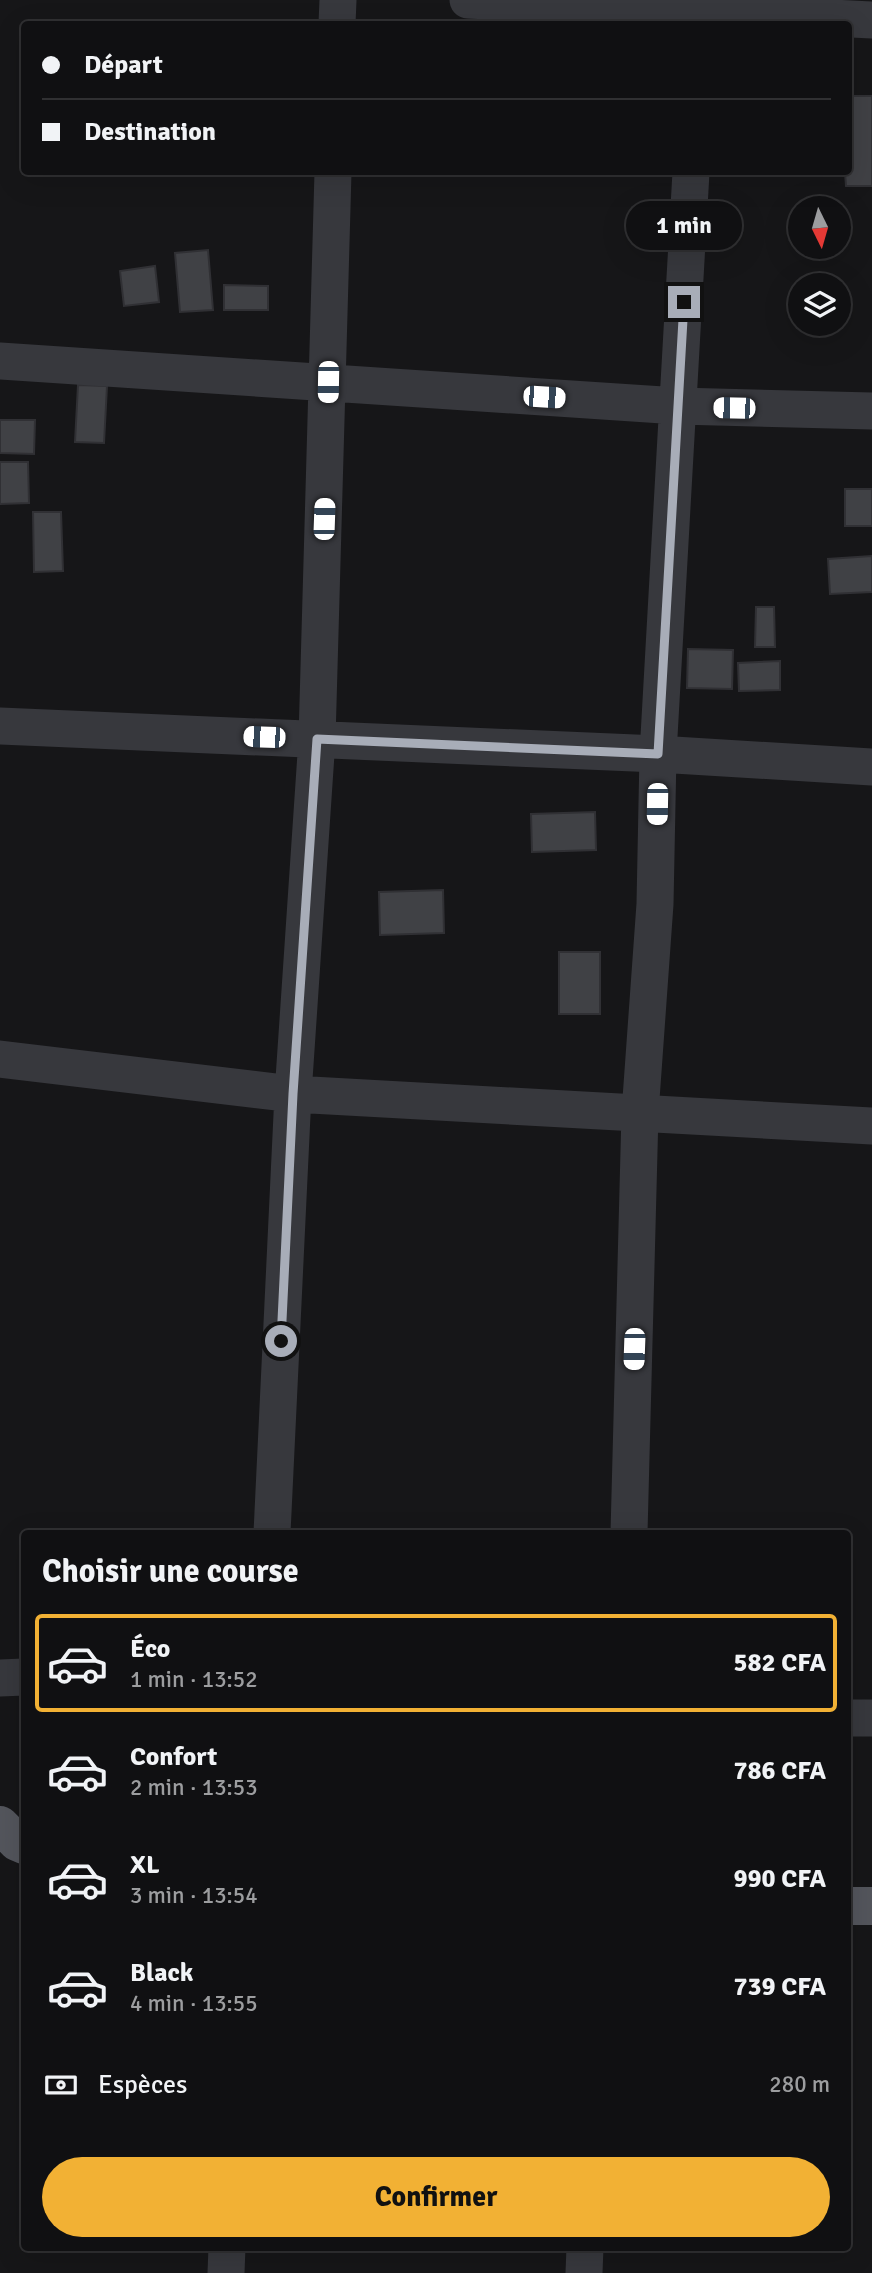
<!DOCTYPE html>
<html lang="fr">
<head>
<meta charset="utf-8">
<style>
  :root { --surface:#101012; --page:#1e1e20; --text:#f1f3f6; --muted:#9c9d9f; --line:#303032; --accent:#f2b134 }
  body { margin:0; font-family:Signika,sans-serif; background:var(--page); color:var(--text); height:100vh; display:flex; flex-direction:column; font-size:26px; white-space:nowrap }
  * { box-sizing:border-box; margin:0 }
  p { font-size:23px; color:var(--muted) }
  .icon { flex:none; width:38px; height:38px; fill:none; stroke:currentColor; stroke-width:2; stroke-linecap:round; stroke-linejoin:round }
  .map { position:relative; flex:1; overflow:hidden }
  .panel { position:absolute; left:21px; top:1530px; width:830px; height:721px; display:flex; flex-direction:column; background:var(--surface); border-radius:7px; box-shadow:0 7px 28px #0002,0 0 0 2px var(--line) }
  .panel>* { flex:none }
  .banner { position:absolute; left:21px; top:21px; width:831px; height:154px; border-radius:7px; box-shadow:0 7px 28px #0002,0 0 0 2px var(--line); display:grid; align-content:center; height:154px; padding:0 21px; background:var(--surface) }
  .needle { width:46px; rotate:175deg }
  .controls { position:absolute; left:788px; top:196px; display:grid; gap:14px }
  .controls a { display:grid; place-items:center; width:63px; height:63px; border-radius:50%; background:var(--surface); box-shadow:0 7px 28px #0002,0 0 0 2px var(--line); font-size:35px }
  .end { position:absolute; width:32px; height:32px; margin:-16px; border:9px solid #a8adb8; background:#111; box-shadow:0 0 0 4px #111 }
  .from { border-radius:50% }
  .bubble { position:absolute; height:49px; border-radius:24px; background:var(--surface); box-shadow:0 7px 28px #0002,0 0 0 2px var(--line); font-size:23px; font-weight:800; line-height:49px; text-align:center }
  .car { position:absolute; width:21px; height:42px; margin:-21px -10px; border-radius:9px; box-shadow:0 0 5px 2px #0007; background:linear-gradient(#fff 24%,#345 0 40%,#fff 0 76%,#345 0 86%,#fff 0) }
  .banner b { display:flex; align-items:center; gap:24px; height:66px; font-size:26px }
  .banner b+b { border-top:2px solid var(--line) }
  .banner i { width:18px; height:18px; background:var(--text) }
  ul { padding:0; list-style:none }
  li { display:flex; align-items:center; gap:21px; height:98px; margin:0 14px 10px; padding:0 7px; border:4px solid transparent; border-radius:7px }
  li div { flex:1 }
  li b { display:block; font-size:26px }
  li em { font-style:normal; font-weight:800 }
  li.active { border-color:var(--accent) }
  li>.icon { width:63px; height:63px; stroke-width:1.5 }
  h2 { padding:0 21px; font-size:32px; line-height:84px }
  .pay { display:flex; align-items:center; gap:18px; height:77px; padding:0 21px; font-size:26px }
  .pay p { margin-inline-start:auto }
  .cta { display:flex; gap:14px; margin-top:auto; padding:14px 21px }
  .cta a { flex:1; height:80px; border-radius:42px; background:var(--accent); color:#111; font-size:28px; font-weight:800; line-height:80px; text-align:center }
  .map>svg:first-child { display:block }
</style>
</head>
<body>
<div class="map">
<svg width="872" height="2273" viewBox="0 0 872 2273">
  <rect width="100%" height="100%" fill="#161618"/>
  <path fill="#404145" stroke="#303034" stroke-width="2" d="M849 96H872V186H846L845 172H849Z
    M208 250 213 310 180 312 175 253Z
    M155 266 159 302 124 306 120 271Z
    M224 285 268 286V310H224Z
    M78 385 107 386 104 443 75 442Z
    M0 420H35L34 454 0 453Z
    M0 462H28L29 503 0 504Z
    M845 489H872V526H845Z
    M33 512H61L63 571 34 572Z
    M872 556V592L830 594 828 559Z
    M756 607H774L775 647H755Z
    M688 649 733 650 732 689 687 688Z
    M780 661V690L739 691 738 663Z
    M595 812 596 850 532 852 531 814Z
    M443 890 444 933 380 935 379 892Z
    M559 952H600V1014H559Z"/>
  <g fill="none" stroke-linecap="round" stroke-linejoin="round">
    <path stroke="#37383d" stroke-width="37" d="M468 0 872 20
      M337 24 338 0
      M0 361 678 406 872 411
      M0 726 658 754 872 767
      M0 1059 293 1094 872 1126
      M272 1533 293 1094 317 739 333 172
      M629 1533 640 1113 655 904 658 754 691 172
      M0 1678 24 1677
      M847 1718H872
      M226 2273 227 2247
      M584 2273 585 2247"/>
    <path stroke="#53555c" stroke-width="38" d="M0 1825 17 1842 24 1845
      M847 1906H872"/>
  </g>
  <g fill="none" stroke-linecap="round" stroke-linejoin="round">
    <path stroke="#a8adb8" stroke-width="9" d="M281 1341 293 1094 317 739 658 754 684 302"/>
  </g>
</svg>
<div class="controls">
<a><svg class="needle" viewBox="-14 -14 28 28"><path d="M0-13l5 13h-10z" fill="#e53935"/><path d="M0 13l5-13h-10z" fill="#9c9d9f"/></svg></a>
<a><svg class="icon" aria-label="layers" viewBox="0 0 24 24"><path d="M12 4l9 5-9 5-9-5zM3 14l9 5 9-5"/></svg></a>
</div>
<i class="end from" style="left:281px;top:1341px"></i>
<i class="end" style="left:684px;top:302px"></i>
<div class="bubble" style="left:626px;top:201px;width:116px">1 min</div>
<i class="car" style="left:328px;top:382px;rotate:181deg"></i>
<i class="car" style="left:544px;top:397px;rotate:94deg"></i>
<i class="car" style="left:734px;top:408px;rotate:271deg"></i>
<i class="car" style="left:324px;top:519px;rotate:2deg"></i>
<i class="car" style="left:264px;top:737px;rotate:272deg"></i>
<i class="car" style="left:657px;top:804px;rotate:181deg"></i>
<i class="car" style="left:634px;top:1349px;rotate:182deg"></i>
<div class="banner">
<b><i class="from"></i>Départ</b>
<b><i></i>Destination</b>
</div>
<section class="panel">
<h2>Choisir une course</h2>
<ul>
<li class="active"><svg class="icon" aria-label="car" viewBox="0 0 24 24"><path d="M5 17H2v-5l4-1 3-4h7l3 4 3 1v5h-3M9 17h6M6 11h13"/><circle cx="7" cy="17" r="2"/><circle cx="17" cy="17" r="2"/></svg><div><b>Éco</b><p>1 min · 13:52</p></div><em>582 CFA</em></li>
<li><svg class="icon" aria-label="car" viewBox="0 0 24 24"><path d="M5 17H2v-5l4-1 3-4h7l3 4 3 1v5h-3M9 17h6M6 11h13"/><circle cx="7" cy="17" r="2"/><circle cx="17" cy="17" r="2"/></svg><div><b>Confort</b><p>2 min · 13:53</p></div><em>786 CFA</em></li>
<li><svg class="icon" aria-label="car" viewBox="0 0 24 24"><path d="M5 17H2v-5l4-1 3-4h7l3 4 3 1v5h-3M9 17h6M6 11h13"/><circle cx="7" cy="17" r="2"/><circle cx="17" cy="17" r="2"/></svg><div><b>XL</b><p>3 min · 13:54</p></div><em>990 CFA</em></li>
<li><svg class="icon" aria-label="car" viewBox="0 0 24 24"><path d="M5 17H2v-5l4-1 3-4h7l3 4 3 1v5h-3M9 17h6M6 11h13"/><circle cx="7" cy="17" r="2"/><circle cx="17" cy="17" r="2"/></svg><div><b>Black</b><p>4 min · 13:55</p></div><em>739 CFA</em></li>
</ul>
<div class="pay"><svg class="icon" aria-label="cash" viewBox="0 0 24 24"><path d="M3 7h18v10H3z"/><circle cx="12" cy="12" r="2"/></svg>Espèces<p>280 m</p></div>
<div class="cta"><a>Confirmer</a></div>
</section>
</div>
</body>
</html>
